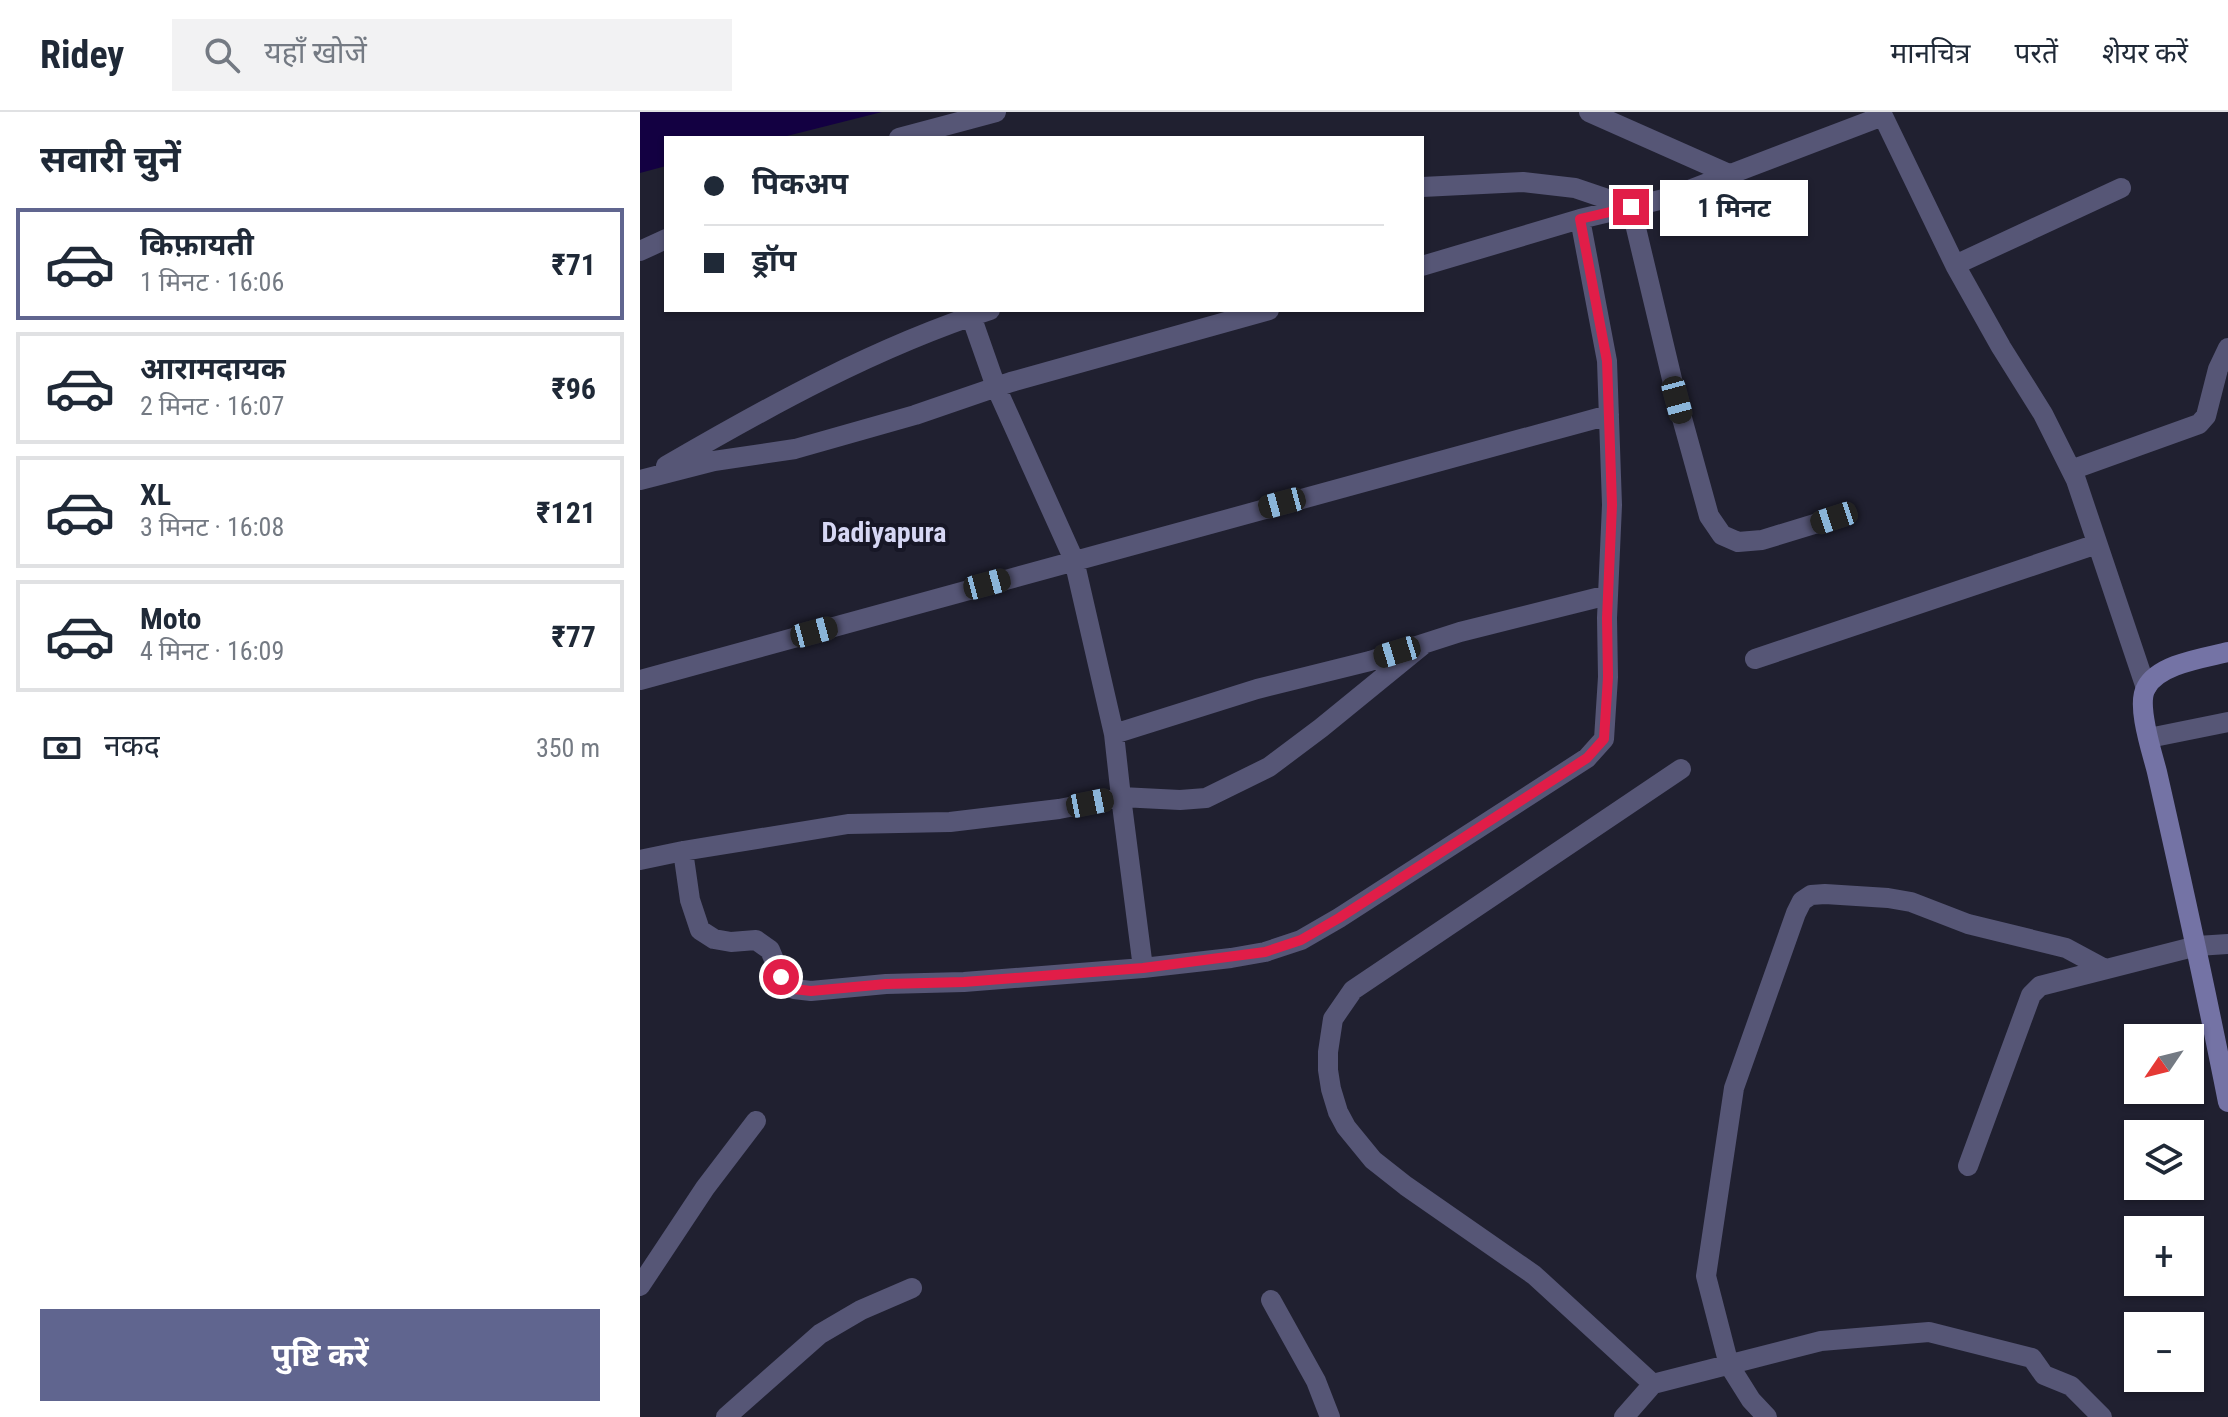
<!DOCTYPE html>
<html lang="hi">
<head>
<meta charset="utf-8">
<style>
  :root { --surface:#fff; --page:#f2f2f3; --text:#1f2937; --muted:#747a83; --line:#e0e1e3; --accent:#60658f }
  body { margin:0; font-family:"Roboto Condensed","Noto Sans Devanagari",sans-serif; background:var(--page); color:var(--text); height:100vh; display:flex; flex-direction:column; font-size:30px; white-space:nowrap }
  * { box-sizing:border-box; margin:0 }
  p { font-size:26px; color:var(--muted) }
  .icon { flex:none; width:44px; height:44px; fill:none; stroke:currentColor; stroke-width:2; stroke-linecap:round; stroke-linejoin:round }
  .map { position:relative; flex:1; overflow:hidden }
  .sheet { display:flex; flex-direction:column; background:var(--surface); width:640px }
  .sheet>* { flex:none }
  .banner { position:absolute; left:24px; top:24px; width:760px; height:176px; border-radius:0px; box-shadow:0 2px 6px #0004; display:grid; align-content:center; height:176px; padding:0 40px; background:var(--surface) }
  .needle { width:52px; rotate:235deg }
  .tools { position:absolute; left:1484px; top:912px; display:grid; gap:16px }
  .tools a { display:grid; place-items:center; width:80px; height:80px; border-radius:0px; background:var(--surface); box-shadow:0 2px 6px #0004; font-size:40px }
  .end { position:absolute; width:36px; height:36px; margin:-18px; border:10px solid #e11d48; background:#fff; box-shadow:0 0 0 4px #fff }
  .from { border-radius:50% }
  .bubble { position:absolute; height:56px; border-radius:0px; background:var(--surface); box-shadow:0 2px 6px #0004; font-size:26px; font-weight:700; line-height:56px; text-align:center }
  .car { position:absolute; width:24px; height:48px; margin:-24px -12px; border-radius:10px; box-shadow:0 0 6px 2px #0007; background:linear-gradient(#222 24%,#8ab4d8 0 40%,#222 0 76%,#8ab4d8 0 86%,#222 0) }
  .banner b { display:flex; align-items:center; gap:28px; height:76px; font-size:30px }
  .banner b+b { border-top:2px solid var(--line) }
  .banner i { width:20px; height:20px; background:var(--text) }
  ul { padding:0; list-style:none }
  li { display:flex; align-items:center; gap:24px; height:112px; margin:0 16px 12px; padding:0 24px; border:4px solid var(--line); border-radius:0px }
  li div { flex:1 }
  li b { display:block; font-size:30px }
  li em { font-style:normal; font-weight:700 }
  li.on { border-color:var(--accent) }
  li>.icon { width:72px; height:72px; stroke-width:1.5 }
  h2 { padding:0 40px; font-size:36px; line-height:96px }
  .pay { display:flex; align-items:center; gap:20px; height:88px; padding:0 40px; font-size:30px }
  .pay p { margin-inline-start:auto }
  .action { display:flex; gap:16px; margin-top:auto; padding:16px 40px }
  .action a { flex:1; height:92px; border-radius:0px; background:var(--accent); color:#fff; font-size:32px; font-weight:700; line-height:92px; text-align:center }
  header { display:flex; align-items:center; gap:48px; box-sizing:border-box; height:112px; padding:0 40px; background:var(--surface); border-bottom:2px solid var(--line) }
  header strong { font-size:38px }
  nav { display:flex; gap:44px; margin-inline-start:auto; font-size:28px }
  .search { width:560px; height:72px; background:var(--page); display:flex; align-items:center; gap:20px; box-sizing:border-box; padding:0 28px; border-radius:0px; color:var(--muted); font-size:30px }
  main { display:flex; flex:1; min-height:0 }
  .map>svg:first-child { display:block }
</style>
</head>
<body>
<header>
<strong>Ridey</strong>
<div class="search"><svg class="icon" aria-label="search" viewBox="0 0 24 24"><circle cx="10" cy="10" r="6"/><path d="M15 15l6 6"/></svg>यहाँ खोजें</div>
<nav><a>मानचित्र</a><a>परतें</a><a>शेयर करें</a></nav>
</header>
<main>
<section class="sheet">
<h2>सवारी चुनें</h2>
<ul>
<li class="on"><svg class="icon" aria-label="car" viewBox="0 0 24 24"><path d="M5 17H2v-5l4-1 3-4h7l3 4 3 1v5h-3M9 17h6M6 11h13"/><circle cx="7" cy="17" r="2"/><circle cx="17" cy="17" r="2"/></svg><div><b>किफ़ायती</b><p>1 मिनट · 16:06</p></div><em>₹71</em></li>
<li><svg class="icon" aria-label="car" viewBox="0 0 24 24"><path d="M5 17H2v-5l4-1 3-4h7l3 4 3 1v5h-3M9 17h6M6 11h13"/><circle cx="7" cy="17" r="2"/><circle cx="17" cy="17" r="2"/></svg><div><b>आरामदायक</b><p>2 मिनट · 16:07</p></div><em>₹96</em></li>
<li><svg class="icon" aria-label="car" viewBox="0 0 24 24"><path d="M5 17H2v-5l4-1 3-4h7l3 4 3 1v5h-3M9 17h6M6 11h13"/><circle cx="7" cy="17" r="2"/><circle cx="17" cy="17" r="2"/></svg><div><b>XL</b><p>3 मिनट · 16:08</p></div><em>₹121</em></li>
<li><svg class="icon" aria-label="car" viewBox="0 0 24 24"><path d="M5 17H2v-5l4-1 3-4h7l3 4 3 1v5h-3M9 17h6M6 11h13"/><circle cx="7" cy="17" r="2"/><circle cx="17" cy="17" r="2"/></svg><div><b>Moto</b><p>4 मिनट · 16:09</p></div><em>₹77</em></li>
</ul>
<div class="pay"><svg class="icon" aria-label="cash" viewBox="0 0 24 24"><path d="M3 7h18v10H3z"/><circle cx="12" cy="12" r="2"/></svg>नकद<p>350 m</p></div>
<div class="action"><a>पुष्टि करें</a></div>
</section>
<div class="map">
<svg width="1588" height="1305" viewBox="0 0 1588 1305">
  <rect width="100%" height="100%" fill="#202030"/>
  <path fill="#130042" d="M0 0H242L139 26H26V54L0 61Z"/>
  <g fill="none" stroke-linecap="round" stroke-linejoin="round">
    <path stroke="#565676" stroke-width="20" d="M949 0 1091 63
      M1241 0 1315 153 1361 235 1403 302 1436 368 1506 576
      M259 26 356 0
      M782 75 883 70 935 76 991 95 1037 288 1069 404 1082 423 1098 430 1122 428 1194 406
      M0 139 26 127
      M1315 153 1481 76
      M782 154 940 107 1028 86 1243 4
      M26 354C129 294 236 235 350 198
      M1431 358 1559 312 1566 304 1578 257 1588 236
      M0 368 74 349 155 337 275 303 371 270 629 198
      M1115 547 1457 432
      M0 568 969 303
      M474 622 617 577 730 549 820 520 968 483
      M1509 626 1588 610
      M43 739 50 788 60 818 74 827 91 830 116 828 130 838 141 865 154 877 171 879 246 872 324 870 503 856 591 846 625 840 661 828 699 806 947 646 964 627 968 565 967 506 972 393 967 249 940 107
      M0 748 43 739 208 712 310 710 419 697 481 685 474 622 434 448 356 275 329 198
      M503 856 481 685 540 688 566 686 629 655 681 616 784 532
      M1328 1054 1391 883 1400 874 1557 834 1588 832
      M0 1174 65 1076 116 1009
      M631 1188 676 1269 690 1305
      M1013 1272 894 1163 766 1074 733 1048 706 1015 698 1000 691 977 688 958V940L693 907 713 878 1041 657
      M86 1305 180 1222 221 1198 272 1176
      M984 1305 1013 1272 1181 1229 1289 1220 1392 1246 1404 1263 1431 1274 1462 1305
      M1127 1305 1111 1288 1089 1253 1066 1164 1094 976 1156 801 1162 789 1171 783 1185 782 1248 786 1271 790 1328 812 1426 836 1465 857"/>
    <path stroke="#7473a5" stroke-width="20" d="M1588 540C1564 546 1518 552 1506 576 1496 593 1512 640 1517 660 1542 770 1566 879 1588 990"/>
  </g>
  <g fill="none" stroke-linecap="round" stroke-linejoin="round">
    <path stroke="#e11d48" stroke-width="10" d="M141 865 154 877 171 879 246 872 324 870 503 856 625 840 661 828 699 806 947 646 964 627 968 565 967 506 972 393 967 249 940 107 991 95"/>
  </g>
  <g text-anchor="middle" dominant-baseline="central" stroke-width="8" stroke-linejoin="round" paint-order="stroke">
    <g font-size="28" font-weight="bold" fill="#d6d7f4" stroke="#171726">
      <text x="244" y="420">Dadiyapura</text>
    </g>
  </g>
</svg>
<div class="tools">
<a><svg class="needle" viewBox="-14 -14 28 28"><path d="M0-13l5 13h-10z" fill="#e53935"/><path d="M0 13l5-13h-10z" fill="#747a83"/></svg></a>
<a><svg class="icon" aria-label="layers" viewBox="0 0 24 24"><path d="M12 4l9 5-9 5-9-5zM3 14l9 5 9-5"/></svg></a>
<a>+</a>
<a>−</a>
</div>
<i class="end from" style="left:141px;top:865px"></i>
<i class="end" style="left:991px;top:95px"></i>
<div class="bubble" style="left:1020px;top:68px;width:148px">1 मिनट</div>
<i class="car" style="left:1037px;top:288px;rotate:165deg"></i>
<i class="car" style="left:642px;top:391px;rotate:255deg"></i>
<i class="car" style="left:1194px;top:406px;rotate:252deg"></i>
<i class="car" style="left:347px;top:472px;rotate:75deg"></i>
<i class="car" style="left:174px;top:520px;rotate:75deg"></i>
<i class="car" style="left:757px;top:540px;rotate:253deg"></i>
<i class="car" style="left:450px;top:691px;rotate:79deg"></i>
<div class="banner">
<b><i class="from"></i>पिकअप</b>
<b><i></i>ड्रॉप</b>
</div>
</div>
</main>
</body>
</html>
